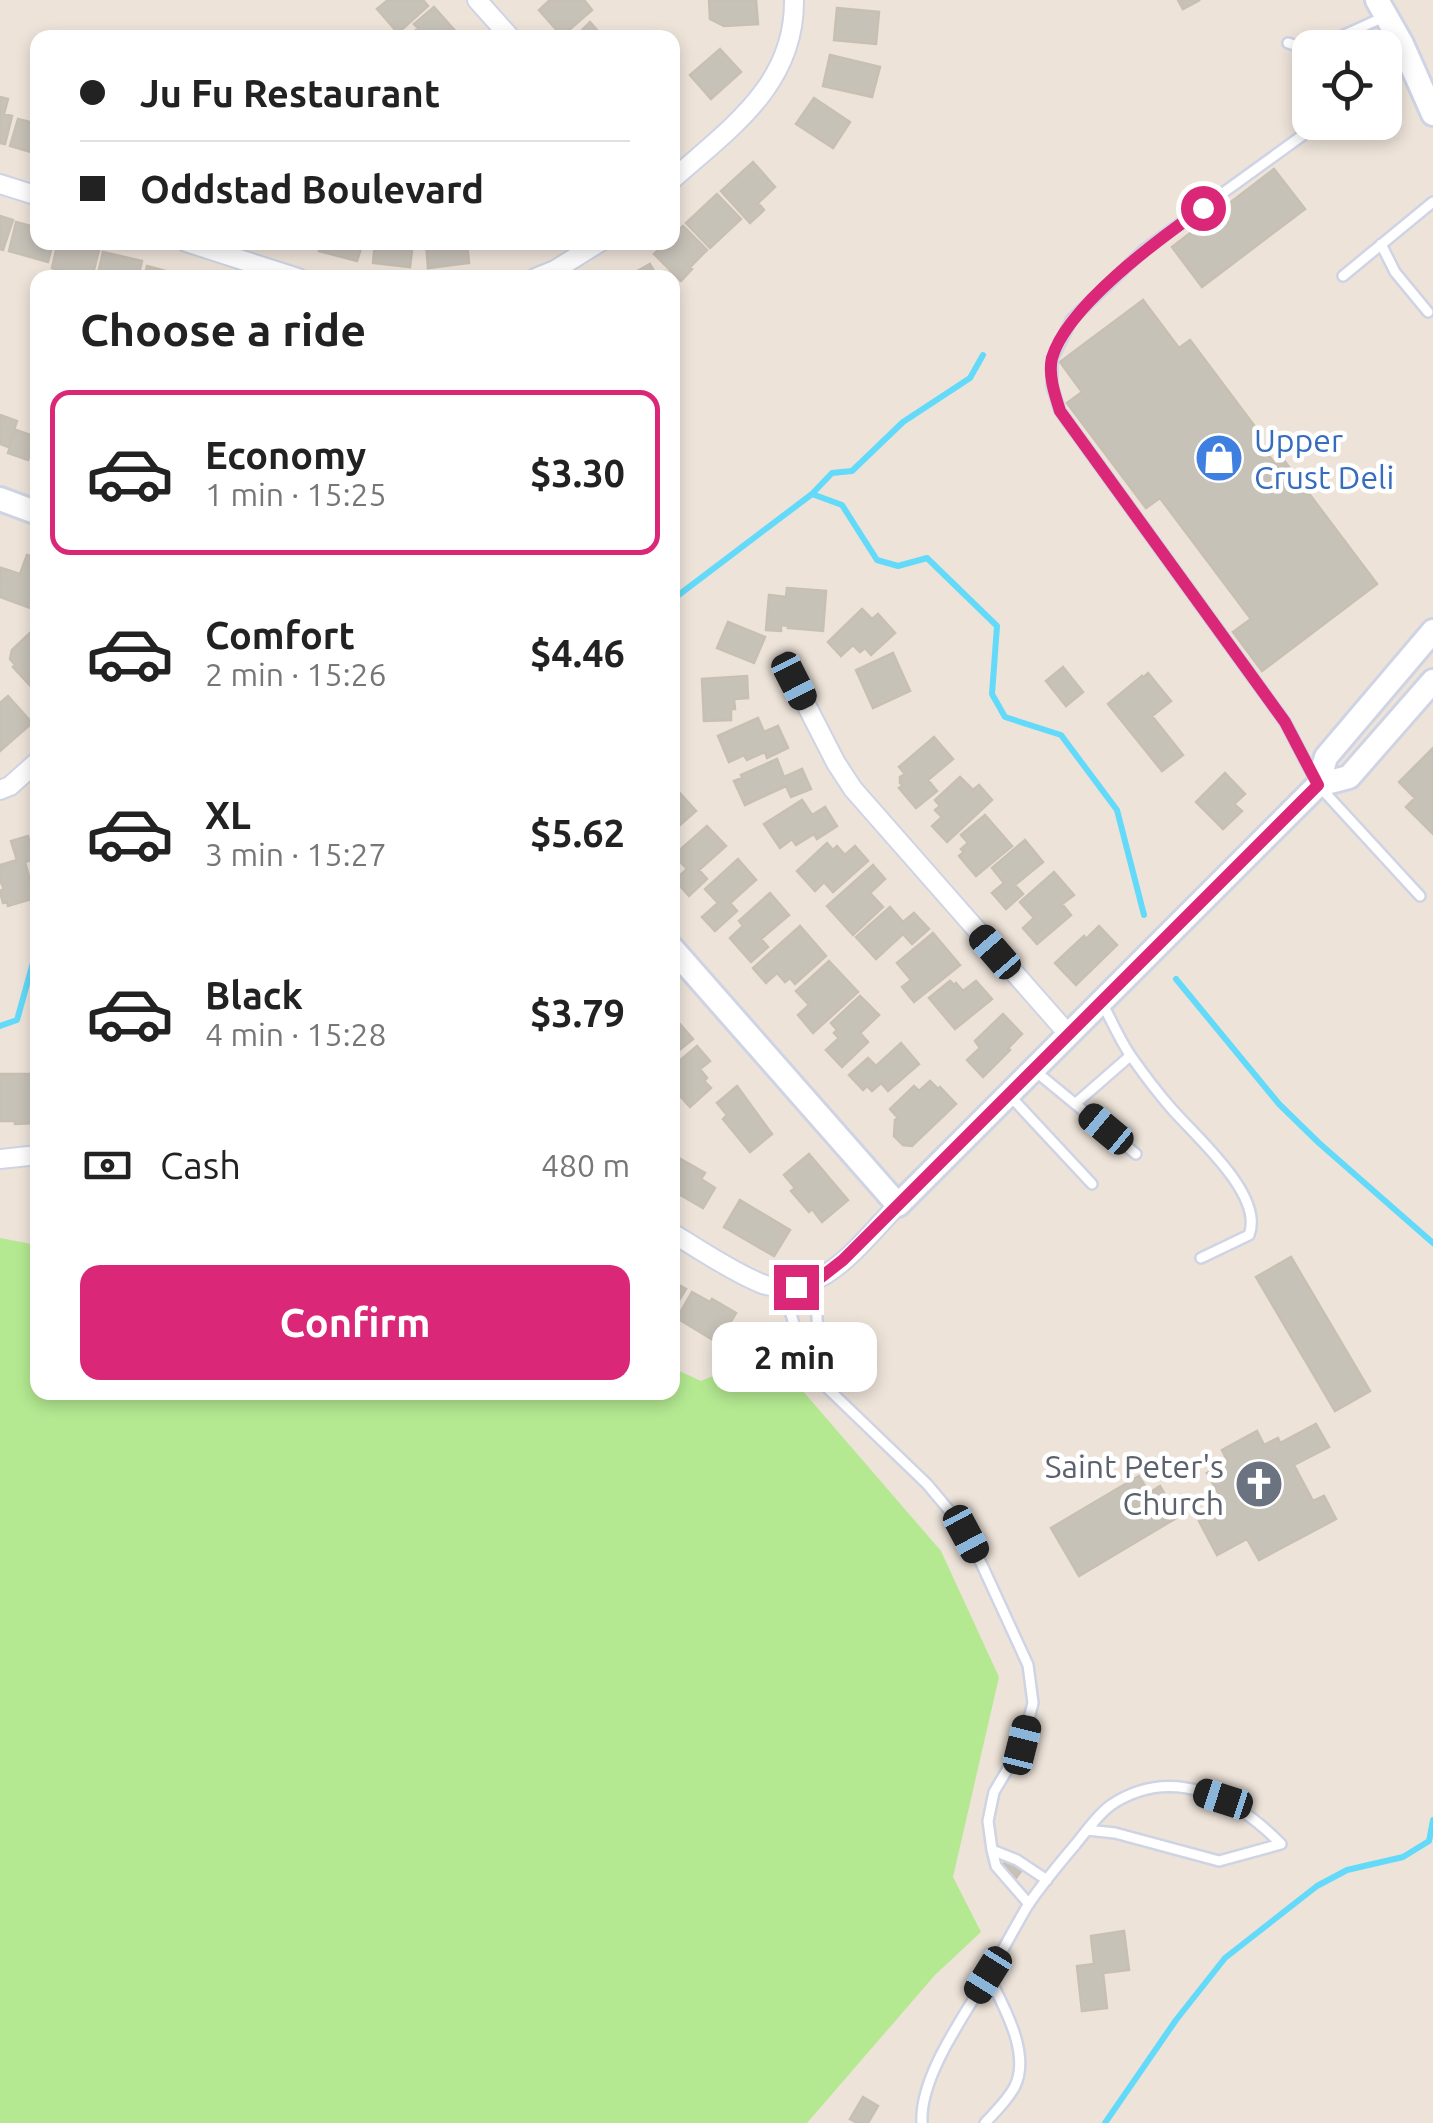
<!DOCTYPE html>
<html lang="en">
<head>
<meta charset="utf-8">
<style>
  :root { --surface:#fff; --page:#f6f6f6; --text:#222; --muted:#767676; --line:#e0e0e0; --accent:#db2777 }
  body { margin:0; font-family:Ubuntu,sans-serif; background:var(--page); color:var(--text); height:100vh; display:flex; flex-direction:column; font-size:38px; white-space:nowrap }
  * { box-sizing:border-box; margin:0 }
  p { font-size:32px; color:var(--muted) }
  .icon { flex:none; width:55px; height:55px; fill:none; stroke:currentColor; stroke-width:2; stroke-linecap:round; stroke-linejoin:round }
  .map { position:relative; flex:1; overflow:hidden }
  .panel { position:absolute; left:30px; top:270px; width:650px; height:1130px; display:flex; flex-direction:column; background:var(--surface); border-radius:20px; box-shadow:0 5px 15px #0003 }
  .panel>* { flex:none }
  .top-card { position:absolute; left:30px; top:30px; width:650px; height:220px; border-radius:20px; box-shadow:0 5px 15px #0003; display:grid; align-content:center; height:220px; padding:0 50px; background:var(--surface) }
  .buttons { position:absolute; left:1292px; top:30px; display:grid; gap:20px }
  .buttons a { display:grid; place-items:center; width:110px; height:110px; border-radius:20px; background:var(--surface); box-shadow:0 5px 15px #0003; font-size:50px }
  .end { position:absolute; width:45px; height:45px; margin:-22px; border:12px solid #db2777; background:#fff; box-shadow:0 0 0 5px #fff }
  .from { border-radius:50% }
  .bubble { position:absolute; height:70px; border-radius:20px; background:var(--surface); box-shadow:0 5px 15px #0003; font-size:32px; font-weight:700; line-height:70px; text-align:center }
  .car { position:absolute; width:30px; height:60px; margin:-30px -15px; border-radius:12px; box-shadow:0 0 8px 2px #0007; background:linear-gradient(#222 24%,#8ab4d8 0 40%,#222 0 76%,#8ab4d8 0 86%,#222 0) }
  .top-card b { display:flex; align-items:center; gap:35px; height:95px; font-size:38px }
  .top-card b+b { border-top:2px solid var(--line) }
  .top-card i { width:25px; height:25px; background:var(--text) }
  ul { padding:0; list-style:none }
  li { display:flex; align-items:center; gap:30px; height:165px; margin:0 20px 15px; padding:0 30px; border:5px solid transparent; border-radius:20px }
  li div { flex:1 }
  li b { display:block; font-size:38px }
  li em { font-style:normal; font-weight:700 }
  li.current { border-color:var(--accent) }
  li>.icon { width:90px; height:90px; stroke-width:1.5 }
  h2 { padding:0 50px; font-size:45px; line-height:120px }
  .pay { display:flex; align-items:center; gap:25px; height:110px; padding:0 50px; font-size:38px }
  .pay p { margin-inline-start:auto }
  .primary-button { display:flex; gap:20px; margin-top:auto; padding:20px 50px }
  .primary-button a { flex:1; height:115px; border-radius:20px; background:var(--accent); color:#fff; font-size:40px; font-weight:700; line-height:115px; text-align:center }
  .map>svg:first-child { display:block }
</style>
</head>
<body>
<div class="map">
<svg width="1433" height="2123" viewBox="0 0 1433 2123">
  <rect width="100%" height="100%" fill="#ede3d9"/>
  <path fill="#b4e991" d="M0 1238 37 1245 38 1392H672L673 1368 701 1381 770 1353 941 1551 999 1677 953 1877 981 1932 935 1975 807 2123H0Z"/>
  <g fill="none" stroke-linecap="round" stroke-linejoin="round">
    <path stroke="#63daf9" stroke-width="6" d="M812 494 832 473 852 471 903 422 970 378 983 355
      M672 600 812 494 842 505 877 560 898 566 927 558 997 626 992 694 1005 717 1061 735 1117 810 1144 915
      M1176 979 1279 1104 1319 1143 1433 1243
      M0 1026 17 1020 34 959 38 957
      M1105 2123 1176 2020 1225 1958 1317 1886 1347 1870 1403 1857 1429 1841 1433 1820"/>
  </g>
  <path fill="#c7c2b8" stroke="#c8bfb3" stroke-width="2.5" d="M388 0H423L428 6 398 33 377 9Z
    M550 0H584L592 10 562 36 539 10Z
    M709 0H756L758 24 724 26 710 19Z
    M1178 0H1200L1183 9Z
    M434 7 458 34 455 38H408L418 28 414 24Z
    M837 8 879 12 876 44 834 40Z
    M590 22 604 38H574Z
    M720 49 741 72 711 99 690 75Z
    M830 55 880 67 872 97 823 86Z
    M0 97 8 99 4 114 12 116 5 144 0 143Z
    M814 98 850 122 833 148 796 124Z
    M18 119 38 124V154L10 146Z
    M753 162 775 187 758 203 764 210 750 223 721 191Z
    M1274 169 1305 209 1202 287 1172 247Z
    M717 194 741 219 710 248 686 223Z
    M0 216 13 220 3 250 0 249Z
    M16 222 38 228V242H53L48 262 9 251Z
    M683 226 707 250 690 267 692 269 681 281 654 254 666 242H672V236Z
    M58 242H72L99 250 92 278 52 268Z
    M321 242H363L357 261 319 251Z
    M375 242H413L410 267 373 263Z
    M426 242H467L469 263 428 268Z
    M103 252 142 261 138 278H97Z
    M650 264 658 278H625Z
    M147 266 188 277 144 278Z
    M1143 300 1179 348 1190 340 1259 432 1254 436 1276 465 1283 459 1377 584 1262 671 1233 632 1251 619 1160 498 1146 508 1067 403 1082 392 1060 362Z
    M0 415 17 421 8 447 0 444Z
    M16 430 36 437 28 460 8 453Z
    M27 555 38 558V587L30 608 0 597 1 568 20 574Z
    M787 588 826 591 823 631 788 628 789 626 781 625V631L766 630 769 595 786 597Z
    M862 609 872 619 878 614 895 633 871 655 865 648 860 652 853 645 841 656 828 642Z
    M728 622 765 637 754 663 717 648Z
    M32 631 38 637V694L13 667 15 665 10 659 12 650Z
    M893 653 910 691 873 708 856 670Z
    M1063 667 1083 692 1066 706 1046 681Z
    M1148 673 1171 701 1152 716 1183 755 1162 771 1108 704 1142 676 1143 678Z
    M747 676 748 698 734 699 735 709H731V720L704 721 702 679Z
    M8 696 32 723 0 751V703Z
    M758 718 764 732 778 726 788 748 767 758 765 752 747 760 744 755 729 762 718 736Z
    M934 737 953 759 928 780 937 791 916 808 899 788 903 785 900 783V777L905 774 899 767Z
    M1433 748V834L1406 807 1415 798 1399 782Z
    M777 759 784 777 802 769 811 789 791 797 786 786 745 805 734 781 742 778 741 775Z
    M1225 773 1245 794 1234 804 1242 811 1223 829 1196 802Z
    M960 777 973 790 979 785 992 800 947 842 932 826 942 817 935 810 940 806 935 800Z
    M678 791 696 811 672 832V796Z
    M802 800 812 815 825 807 837 826 817 839 814 834 796 845 792 839 780 848 764 824Z
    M985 815 1012 846 976 876 959 856 964 852 961 849 968 843 961 835Z
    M707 826 726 846 699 870 707 879 689 896 675 880 687 869 674 855Z
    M28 836 35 859 25 862 35 898 8 906 7 902 3 903 0 891 4 889 0 880V865L17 860 11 841Z
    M1025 840 1043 862 1015 885 1023 894 1006 909 992 893 1004 883 992 868Z
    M827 843 833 850 837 846 845 855 855 846 868 861 833 892 824 882 815 891 797 871Z
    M738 859 756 880 730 903 737 911 715 931 702 917 718 903 705 889Z
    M873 865 885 879 870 893 883 907 853 935 827 906Z
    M1054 872 1074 895 1062 904 1071 915 1037 944 1023 928 1034 918 1020 902Z
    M770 893 789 915 761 939 768 947 751 962 730 938 743 926 739 921Z
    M890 907 903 922 914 913 929 929 912 944 903 934 876 959 856 937Z
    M800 926 826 956 795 984 790 978 785 982 777 973 766 983 753 968Z
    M1099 926 1117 945 1076 985 1055 963 1084 936 1086 939Z
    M933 933 960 965 914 1002 902 987 911 980 897 963Z
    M829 961 858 992 813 1033 798 1015 809 1005 796 991Z
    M950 981 954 985 956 983 963 991 976 981 992 999 955 1029 929 998Z
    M860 996 879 1015 860 1033 868 1042 842 1067 826 1050 839 1038 834 1033 837 1030 831 1023Z
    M1003 1014 1022 1034 1008 1048 1010 1050 983 1077 967 1060 980 1048 975 1041Z
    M679 1023 693 1039 672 1056V1029Z
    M901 1043 919 1064 888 1091 881 1083 872 1091 867 1086 863 1090 849 1075 868 1058 876 1066Z
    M697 1046 710 1061 700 1069 707 1078 704 1081 711 1088 690 1107 672 1087V1067Z
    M0 1074H38V1123L15 1124V1121H0Z
    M930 1081 938 1089 940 1087 956 1104 912 1146 903 1145 894 1136 895 1120 898 1118 890 1109 914 1086 919 1091Z
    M737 1086 772 1134 750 1152 723 1119 727 1115 717 1103Z
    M672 1154 705 1173 701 1179 715 1188 703 1208 672 1190Z
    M809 1154 848 1200 822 1222 812 1209 809 1212 791 1191 795 1188 784 1175Z
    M740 1200 790 1230 774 1256 724 1227Z
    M1291 1257 1370 1391 1335 1411 1256 1277Z
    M672 1281 686 1289 672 1312Z
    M692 1292 710 1302 712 1299 736 1313 718 1343 677 1318Z
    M1316 1424 1329 1447 1294 1465 1313 1501 1324 1496 1336 1519 1259 1560 1247 1539 1217 1555 1199 1521 1226 1507 1207 1473 1228 1462 1222 1450 1257 1431 1264 1445 1278 1438 1280 1443Z
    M1139 1476 1149 1493 1160 1486 1178 1517 1079 1576 1051 1528Z
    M1008 1859 1022 1870 1016 1878 1002 1866Z
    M1124 1931 1129 1970 1103 1973 1107 2008 1082 2011 1077 1966 1094 1964 1091 1936Z
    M863 2097 878 2106 868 2123H857L850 2119Z"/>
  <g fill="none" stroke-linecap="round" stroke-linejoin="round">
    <g stroke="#cfd4e4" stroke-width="14">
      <path id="lane" d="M1288 43 1304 48 1320 46 1384 17
        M1385 62 1401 46
        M1321 122 1144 250 1072 319 1052 359V386L1060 411 1285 722 1318 785 1420 896
        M1381 244 1395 272 1428 312
        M1343 276 1433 202
        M1103 1005C1113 1023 1121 1043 1133 1059 1145 1076 1158 1093 1171 1108 1194 1135 1265 1195 1249 1235L1201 1258
        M1034 1070 1136 1154
        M1011 1097 1092 1184
        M1075 1104 1130 1056
        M808 1284 816 1302 820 1364 827 1383
        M784 1288C793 1322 800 1352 820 1381L927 1484 948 1509 966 1534 982 1565 1028 1665 1033 1703 1022 1745 994 1792 988 1821 992 1850
        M1029 1904 996 1866 992 1850 1017 1860 1047 1880
        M922 2123C919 2076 967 2012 990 1972 1003 1950 1015 1927 1028 1905 1042 1884 1059 1864 1075 1845 1086 1832 1097 1815 1111 1805 1173 1764 1236 1798 1281 1844L1219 1861 1115 1833 1087 1830
        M985 2123C995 2112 1008 2100 1015 2086 1031 2053 1003 2005 988 1975"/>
    </g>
    <g stroke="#cfd4e4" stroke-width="22">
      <path id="street" d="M477 0 511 38
        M672 180C730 128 795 85 794 0
        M0 184 38 196
        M186 242 298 278
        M535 278 555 270 600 242
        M794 681 836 763 853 789 1069 1035
        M0 790 10 786 38 761
        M0 1159 38 1155
        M672 1233C701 1250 729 1270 760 1283 818 1306 862 1241 898 1205"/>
    </g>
    <g stroke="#cfd4e4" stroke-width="28">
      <path id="secondary" d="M1377 0 1402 44 1433 114
        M0 499 38 513
        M1318 785 1326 757 1433 631
        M672 948 898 1205 1318 785 1349 777 1433 681"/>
    </g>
    <use href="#lane" stroke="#fff" stroke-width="9"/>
    <use href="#street" stroke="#fff" stroke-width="18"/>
    <use href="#secondary" stroke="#fff" stroke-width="22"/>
  </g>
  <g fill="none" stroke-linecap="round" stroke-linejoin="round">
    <path stroke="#db2777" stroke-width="12" d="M796 1287 820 1278 843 1260 1318 785 1285 722 1060 411C1055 395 1048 375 1052 358 1067 306 1159 239 1203 208"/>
  </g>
  <defs>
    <g id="shop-disc" transform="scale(2.5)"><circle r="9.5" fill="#3f7fe0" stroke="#fff"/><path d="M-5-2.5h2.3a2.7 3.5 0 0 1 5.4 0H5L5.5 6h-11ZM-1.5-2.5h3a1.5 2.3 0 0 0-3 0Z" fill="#fff"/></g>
    <g id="church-disc" transform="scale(2.5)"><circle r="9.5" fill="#6b7280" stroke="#fff"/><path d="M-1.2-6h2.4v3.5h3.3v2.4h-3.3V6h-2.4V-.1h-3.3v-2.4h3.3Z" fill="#fff"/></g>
  </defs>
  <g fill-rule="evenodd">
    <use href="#shop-disc" x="1219" y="458"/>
    <use href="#church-disc" x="1259" y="1484"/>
  </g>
  <g text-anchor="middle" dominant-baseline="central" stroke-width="9" stroke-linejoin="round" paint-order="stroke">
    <g font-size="32" fill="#366cbe" stroke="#fff" text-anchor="start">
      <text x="1254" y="440">Upper<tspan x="1254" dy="37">Crust Deli</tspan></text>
    </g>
    <g font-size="32" fill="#5b616d" stroke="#fff" text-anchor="end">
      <text x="1224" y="1466">Saint Peter's<tspan x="1224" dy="37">Church</tspan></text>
    </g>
  </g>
</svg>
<div class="buttons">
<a><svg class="icon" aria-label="locate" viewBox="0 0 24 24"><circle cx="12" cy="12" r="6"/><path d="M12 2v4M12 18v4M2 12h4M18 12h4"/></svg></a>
</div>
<i class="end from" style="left:1203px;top:208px"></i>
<i class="end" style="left:796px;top:1287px"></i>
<div class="bubble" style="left:712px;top:1322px;width:165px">2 min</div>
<i class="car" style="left:794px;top:681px;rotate:153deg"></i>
<i class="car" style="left:995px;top:952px;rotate:319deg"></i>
<i class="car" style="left:1106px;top:1129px;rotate:310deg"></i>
<i class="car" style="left:966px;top:1534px;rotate:152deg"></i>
<i class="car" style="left:1022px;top:1745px;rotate:14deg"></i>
<i class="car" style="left:1223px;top:1799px;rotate:288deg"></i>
<i class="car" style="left:988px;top:1975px;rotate:212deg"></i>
<div class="top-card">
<b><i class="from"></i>Ju Fu Restaurant</b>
<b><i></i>Oddstad Boulevard</b>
</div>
<section class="panel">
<h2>Choose a ride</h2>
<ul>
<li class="current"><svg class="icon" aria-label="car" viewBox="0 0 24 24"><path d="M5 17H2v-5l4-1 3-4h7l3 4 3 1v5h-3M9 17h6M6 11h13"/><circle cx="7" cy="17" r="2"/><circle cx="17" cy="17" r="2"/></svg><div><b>Economy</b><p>1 min · 15:25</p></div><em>$3.30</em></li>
<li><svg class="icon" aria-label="car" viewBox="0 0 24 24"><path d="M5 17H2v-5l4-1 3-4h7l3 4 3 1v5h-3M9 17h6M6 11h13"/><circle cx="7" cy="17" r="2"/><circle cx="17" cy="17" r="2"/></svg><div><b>Comfort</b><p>2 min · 15:26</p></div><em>$4.46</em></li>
<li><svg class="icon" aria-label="car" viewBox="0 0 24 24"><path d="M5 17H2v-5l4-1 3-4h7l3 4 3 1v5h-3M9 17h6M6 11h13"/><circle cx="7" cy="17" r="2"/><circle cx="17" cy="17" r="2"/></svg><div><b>XL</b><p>3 min · 15:27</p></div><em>$5.62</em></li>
<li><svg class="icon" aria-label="car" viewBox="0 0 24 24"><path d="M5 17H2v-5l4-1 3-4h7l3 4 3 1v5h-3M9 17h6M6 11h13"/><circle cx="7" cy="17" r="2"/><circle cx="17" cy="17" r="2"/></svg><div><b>Black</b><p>4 min · 15:28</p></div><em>$3.79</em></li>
</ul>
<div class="pay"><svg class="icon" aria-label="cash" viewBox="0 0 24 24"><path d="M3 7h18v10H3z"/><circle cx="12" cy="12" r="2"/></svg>Cash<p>480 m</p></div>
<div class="primary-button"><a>Confirm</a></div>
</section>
</div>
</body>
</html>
